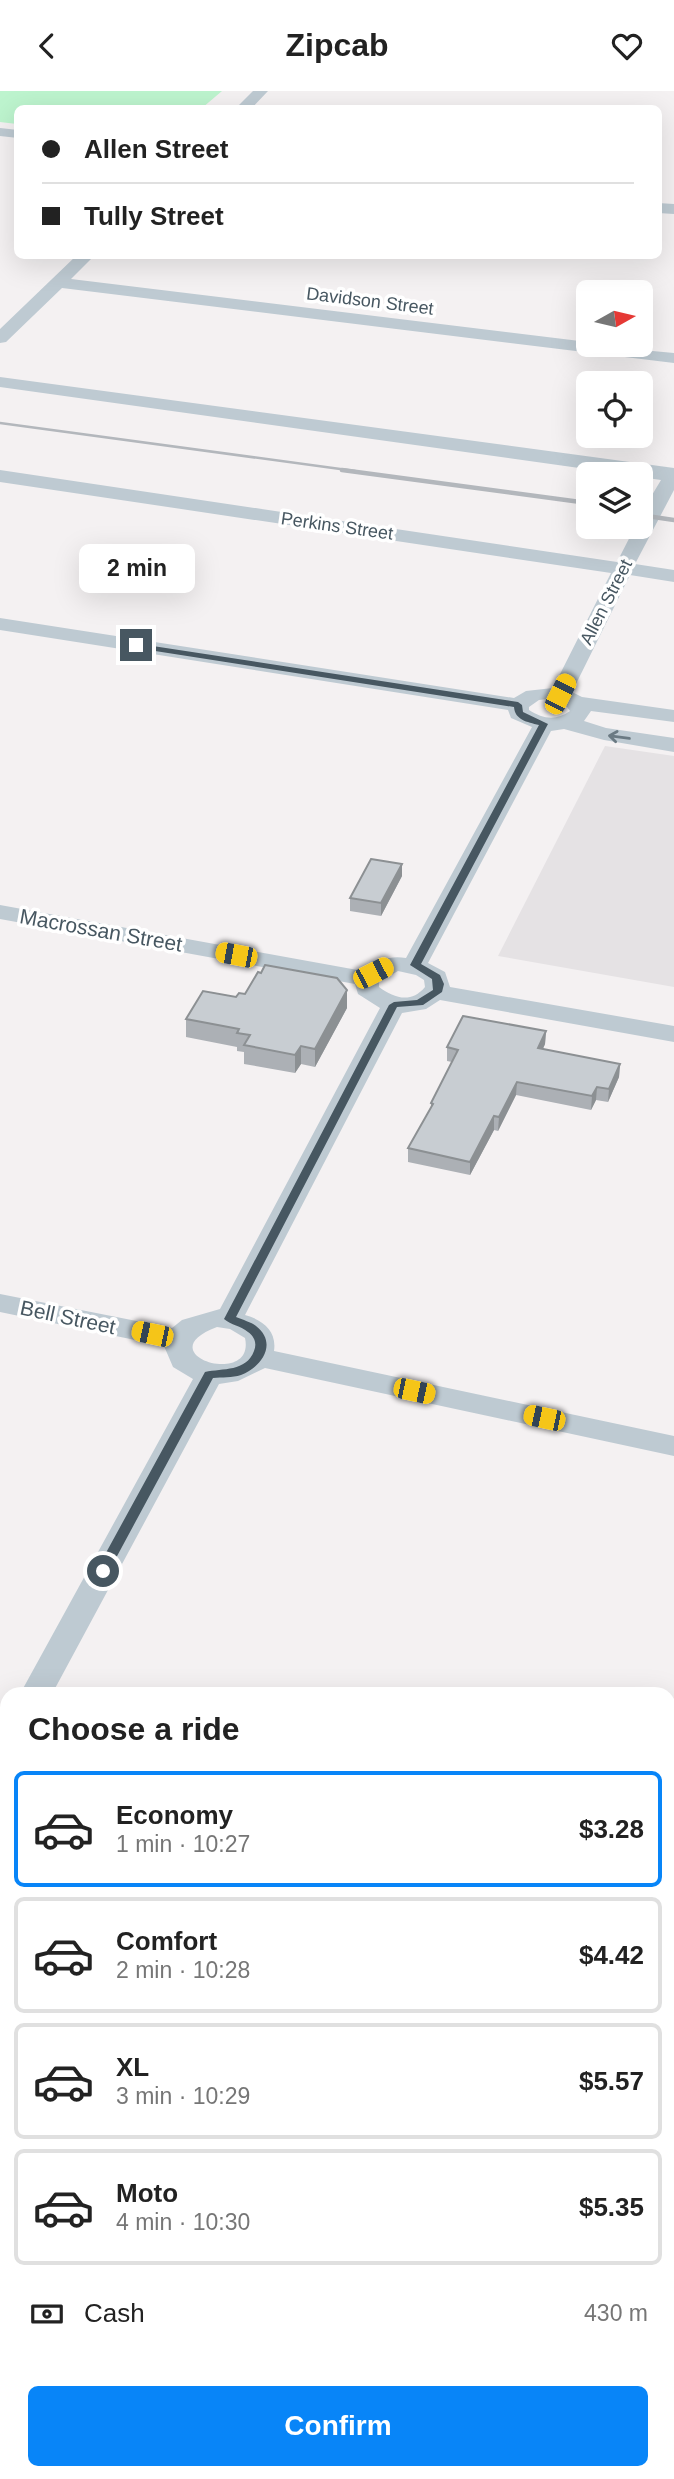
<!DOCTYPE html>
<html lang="en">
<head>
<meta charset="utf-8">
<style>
  :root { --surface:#fff; --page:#f2f2f2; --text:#222; --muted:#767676; --line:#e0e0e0; --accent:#0885f8 }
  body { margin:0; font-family:Helvetica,sans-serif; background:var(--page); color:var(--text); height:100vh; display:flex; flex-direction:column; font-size:26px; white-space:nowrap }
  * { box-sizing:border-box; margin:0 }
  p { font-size:23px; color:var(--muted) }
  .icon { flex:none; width:38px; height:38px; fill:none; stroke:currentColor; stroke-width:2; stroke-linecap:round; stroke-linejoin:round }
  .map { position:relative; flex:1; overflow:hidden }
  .side { position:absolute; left:0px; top:1596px; width:676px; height:793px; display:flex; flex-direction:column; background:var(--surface); border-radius:21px 21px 0 0; box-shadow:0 7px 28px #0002 }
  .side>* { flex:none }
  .top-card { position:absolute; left:14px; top:14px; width:648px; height:154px; border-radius:10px; box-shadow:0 7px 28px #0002; display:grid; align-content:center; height:154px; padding:0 28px; background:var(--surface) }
  .needle { width:46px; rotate:82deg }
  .tools { position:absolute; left:576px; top:189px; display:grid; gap:14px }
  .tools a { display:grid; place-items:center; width:77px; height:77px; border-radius:10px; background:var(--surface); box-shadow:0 7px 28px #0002; font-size:35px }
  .end { position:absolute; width:32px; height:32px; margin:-16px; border:9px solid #475761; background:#fff; box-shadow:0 0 0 4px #fff }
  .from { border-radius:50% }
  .bubble { position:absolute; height:49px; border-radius:10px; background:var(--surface); box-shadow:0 7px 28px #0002; font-size:23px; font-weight:700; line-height:49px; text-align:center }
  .car { position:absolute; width:21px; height:42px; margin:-21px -10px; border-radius:9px; box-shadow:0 0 5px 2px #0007; background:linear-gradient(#f5c518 24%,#345 0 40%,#f5c518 0 76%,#345 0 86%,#f5c518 0) }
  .top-card b { display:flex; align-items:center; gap:24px; height:66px; font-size:26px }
  .top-card b+b { border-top:2px solid var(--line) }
  .top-card i { width:18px; height:18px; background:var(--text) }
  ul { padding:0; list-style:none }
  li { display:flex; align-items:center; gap:21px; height:116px; margin:0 14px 10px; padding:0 14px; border:4px solid var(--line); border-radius:10px }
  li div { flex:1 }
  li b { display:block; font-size:26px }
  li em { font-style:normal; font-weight:700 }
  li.on { border-color:var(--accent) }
  li>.icon { width:63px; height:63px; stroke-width:1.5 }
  h2 { padding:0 28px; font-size:32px; line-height:84px }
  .pay { display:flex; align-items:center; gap:18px; height:77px; padding:0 28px; font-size:26px }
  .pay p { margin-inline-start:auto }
  .action { display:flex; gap:14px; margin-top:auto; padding:14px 28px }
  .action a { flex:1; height:80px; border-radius:10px; background:var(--accent); color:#fff; font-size:28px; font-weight:700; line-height:80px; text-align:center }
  header { display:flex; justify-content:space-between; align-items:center; height:91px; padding:0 28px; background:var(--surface); font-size:32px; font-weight:700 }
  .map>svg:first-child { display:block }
</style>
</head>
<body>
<header><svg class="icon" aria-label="back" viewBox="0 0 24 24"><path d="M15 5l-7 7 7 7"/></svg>Zipcab<svg class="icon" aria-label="heart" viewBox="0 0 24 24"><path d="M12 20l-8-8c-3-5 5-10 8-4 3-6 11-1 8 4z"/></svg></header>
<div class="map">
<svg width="674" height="2388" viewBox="0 0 674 2388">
  <rect width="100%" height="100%" fill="#f4f1f2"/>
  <path fill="#e5e2e4" d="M605 655 674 665V896L498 865Z"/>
  <path fill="#bdf4ce" d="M0 0H222L202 17 18 18 17 33 0 31Z"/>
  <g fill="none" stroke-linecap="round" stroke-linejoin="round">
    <path fill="#becad2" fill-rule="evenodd" d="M253 0H268L251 18H235Z
      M0 37 18 39V47L0 45Z
      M658 112 674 113V123L658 122Z
      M77 164H95L71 188 588 251V254L674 262V272L62 197 6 251 0 252V238Z
      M0 286 674 377V399L635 473 674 479V491L630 484 572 601 582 606 674 619V631L591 620 584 630 606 637 674 647V661L604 649 564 638 551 640 428 872 445 881 450 896 674 935V951L440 909 426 918 402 922 245 1224C263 1229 277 1240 274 1260L674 1345V1365L265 1277 238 1290 219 1293 52 1603H20L193 1288 173 1276 164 1255 0 1221V1203L172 1237 182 1229 220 1218 380 917 358 903 355 893 0 828V814L363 880C377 870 389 864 406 867L532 636 511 627 508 619 0 539V527L514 607 526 600 553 597 611 482 0 391V379L617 471 635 436H640V424L661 389 640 386V383H622L0 296ZM547 608 564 612 570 620C556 630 543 628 529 619V616L539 609ZM398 880 416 884 424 889 425 896C411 913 394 907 379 896V891ZM217 1236 230 1238 245 1247C256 1298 145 1263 217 1236Z
      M7 1643V1680L0 1682V1645Z
      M0 1783 7 1785V1813L0 1811Z
      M668 1965 674 1967V1999L668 1997Z"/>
    <path stroke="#b3b7bc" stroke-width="2.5" d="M0 332 355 380"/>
    <path stroke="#b3b7bc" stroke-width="4.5" d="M342 379 588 412
      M640 424 674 429"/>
  </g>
  <path fill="#acb0b5" d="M402 773V785L381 825 350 820V807Z
    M347 899V917L315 976 301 973 295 982 244 973V961L237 960V956L186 946V928L245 903Z
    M546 940 545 953 543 958 620 973 619 986 608 1011 596 1009 591 1019 516 1004 498 1040 494 1039 470 1084 408 1071V1057L431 1018V1012L452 971 447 970V956Z"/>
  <path fill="#8c9093" d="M402 773V785L381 825V812Z
    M347 899V917L315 976V958Z
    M546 940 545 953 537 970 538 957Z
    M301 955V973L295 982V964Z
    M620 973 619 986 608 1011 609 998Z
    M517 991 516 1004 498 1040 499 1026Z
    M597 996 596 1009 591 1019 592 1005Z
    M494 1025V1039L470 1084V1071Z"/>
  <path fill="#c8cdd2" stroke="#8c9093" stroke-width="2" d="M371 768 402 773 381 812 350 807Z
    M265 874 337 887 347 899 315 958 301 955 295 964 244 954 250 944 237 942 239 938 186 928 203 900 236 906 239 902 245 903 258 881 261 882Z
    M463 925 546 940 538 957 620 973 609 998 597 996 592 1005 517 991 499 1026 494 1025 470 1071 408 1057 433 1013 431 1012 458 959 447 956Z"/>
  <defs><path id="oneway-shaft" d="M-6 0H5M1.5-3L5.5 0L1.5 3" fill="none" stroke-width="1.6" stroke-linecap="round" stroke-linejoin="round" transform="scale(1.75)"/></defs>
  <use stroke="#6b7a83" href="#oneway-shaft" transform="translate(619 646) rotate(-172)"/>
  <path fill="#475761" d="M133 552 518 611 522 614 523 621 548 633 421 873 440 884 444 893 442 901 423 914 397 916 236 1226C243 1229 251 1231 256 1235 278 1252 262 1276 241 1284 232 1287 222 1286 213 1287L109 1480 103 1485 96 1480 205 1281C223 1277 246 1281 254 1260 257 1253 255 1246 248 1241 241 1235 231 1234 224 1228L389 914 394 911 417 909 433 899 432 888 410 874 539 634C527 631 515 629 514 616L136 557Z"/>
  <g text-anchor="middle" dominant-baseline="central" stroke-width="7" stroke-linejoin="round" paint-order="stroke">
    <g font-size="18" fill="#475761" stroke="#fff">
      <text transform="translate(370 210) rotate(7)">Davidson Street</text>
      <text transform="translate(337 435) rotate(8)">Perkins Street</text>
      <text transform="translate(606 511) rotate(-63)">Allen Street</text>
    </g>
    <g font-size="21" fill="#475761" stroke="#fff">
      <text transform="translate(101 839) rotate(10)">Macrossan Street</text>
      <text transform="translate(68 1226) rotate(12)">Bell Street</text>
    </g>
  </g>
</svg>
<div class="tools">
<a><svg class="needle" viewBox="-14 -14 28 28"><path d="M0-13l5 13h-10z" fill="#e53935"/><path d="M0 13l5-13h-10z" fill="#767676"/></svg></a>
<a><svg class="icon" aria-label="locate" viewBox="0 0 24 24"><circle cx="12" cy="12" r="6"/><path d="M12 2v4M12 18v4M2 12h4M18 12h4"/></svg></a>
<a><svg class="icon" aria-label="layers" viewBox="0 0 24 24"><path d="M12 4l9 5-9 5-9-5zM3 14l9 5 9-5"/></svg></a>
</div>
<i class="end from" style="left:103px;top:1480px"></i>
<i class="end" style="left:136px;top:554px"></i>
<div class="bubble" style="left:79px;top:453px;width:116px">2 min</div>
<i class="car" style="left:560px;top:603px;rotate:27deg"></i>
<i class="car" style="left:236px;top:864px;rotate:281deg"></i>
<i class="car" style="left:373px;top:882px;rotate:63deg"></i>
<i class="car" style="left:152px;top:1243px;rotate:282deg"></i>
<i class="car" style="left:414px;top:1300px;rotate:102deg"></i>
<i class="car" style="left:544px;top:1327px;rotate:282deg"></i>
<div class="top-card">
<b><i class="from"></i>Allen Street</b>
<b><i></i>Tully Street</b>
</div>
<section class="side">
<h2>Choose a ride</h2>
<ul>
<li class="on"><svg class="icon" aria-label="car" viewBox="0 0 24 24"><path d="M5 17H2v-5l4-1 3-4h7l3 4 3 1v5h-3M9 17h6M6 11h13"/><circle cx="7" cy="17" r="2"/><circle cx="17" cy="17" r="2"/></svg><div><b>Economy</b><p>1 min · 10:27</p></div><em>$3.28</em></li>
<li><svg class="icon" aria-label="car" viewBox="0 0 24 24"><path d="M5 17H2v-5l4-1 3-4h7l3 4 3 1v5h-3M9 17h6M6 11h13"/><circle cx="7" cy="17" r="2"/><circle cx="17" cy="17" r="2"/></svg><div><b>Comfort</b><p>2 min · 10:28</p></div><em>$4.42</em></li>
<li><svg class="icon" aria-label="car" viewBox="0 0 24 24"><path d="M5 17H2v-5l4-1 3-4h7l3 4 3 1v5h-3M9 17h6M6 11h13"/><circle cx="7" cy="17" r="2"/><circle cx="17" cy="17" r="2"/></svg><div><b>XL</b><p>3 min · 10:29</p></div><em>$5.57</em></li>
<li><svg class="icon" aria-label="car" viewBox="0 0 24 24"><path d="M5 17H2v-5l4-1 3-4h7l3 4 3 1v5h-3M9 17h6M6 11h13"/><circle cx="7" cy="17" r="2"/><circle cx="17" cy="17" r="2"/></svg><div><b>Moto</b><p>4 min · 10:30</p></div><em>$5.35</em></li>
</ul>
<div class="pay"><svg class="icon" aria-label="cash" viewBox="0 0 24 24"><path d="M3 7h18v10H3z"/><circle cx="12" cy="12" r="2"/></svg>Cash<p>430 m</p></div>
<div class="action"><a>Confirm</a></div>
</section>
</div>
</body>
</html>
